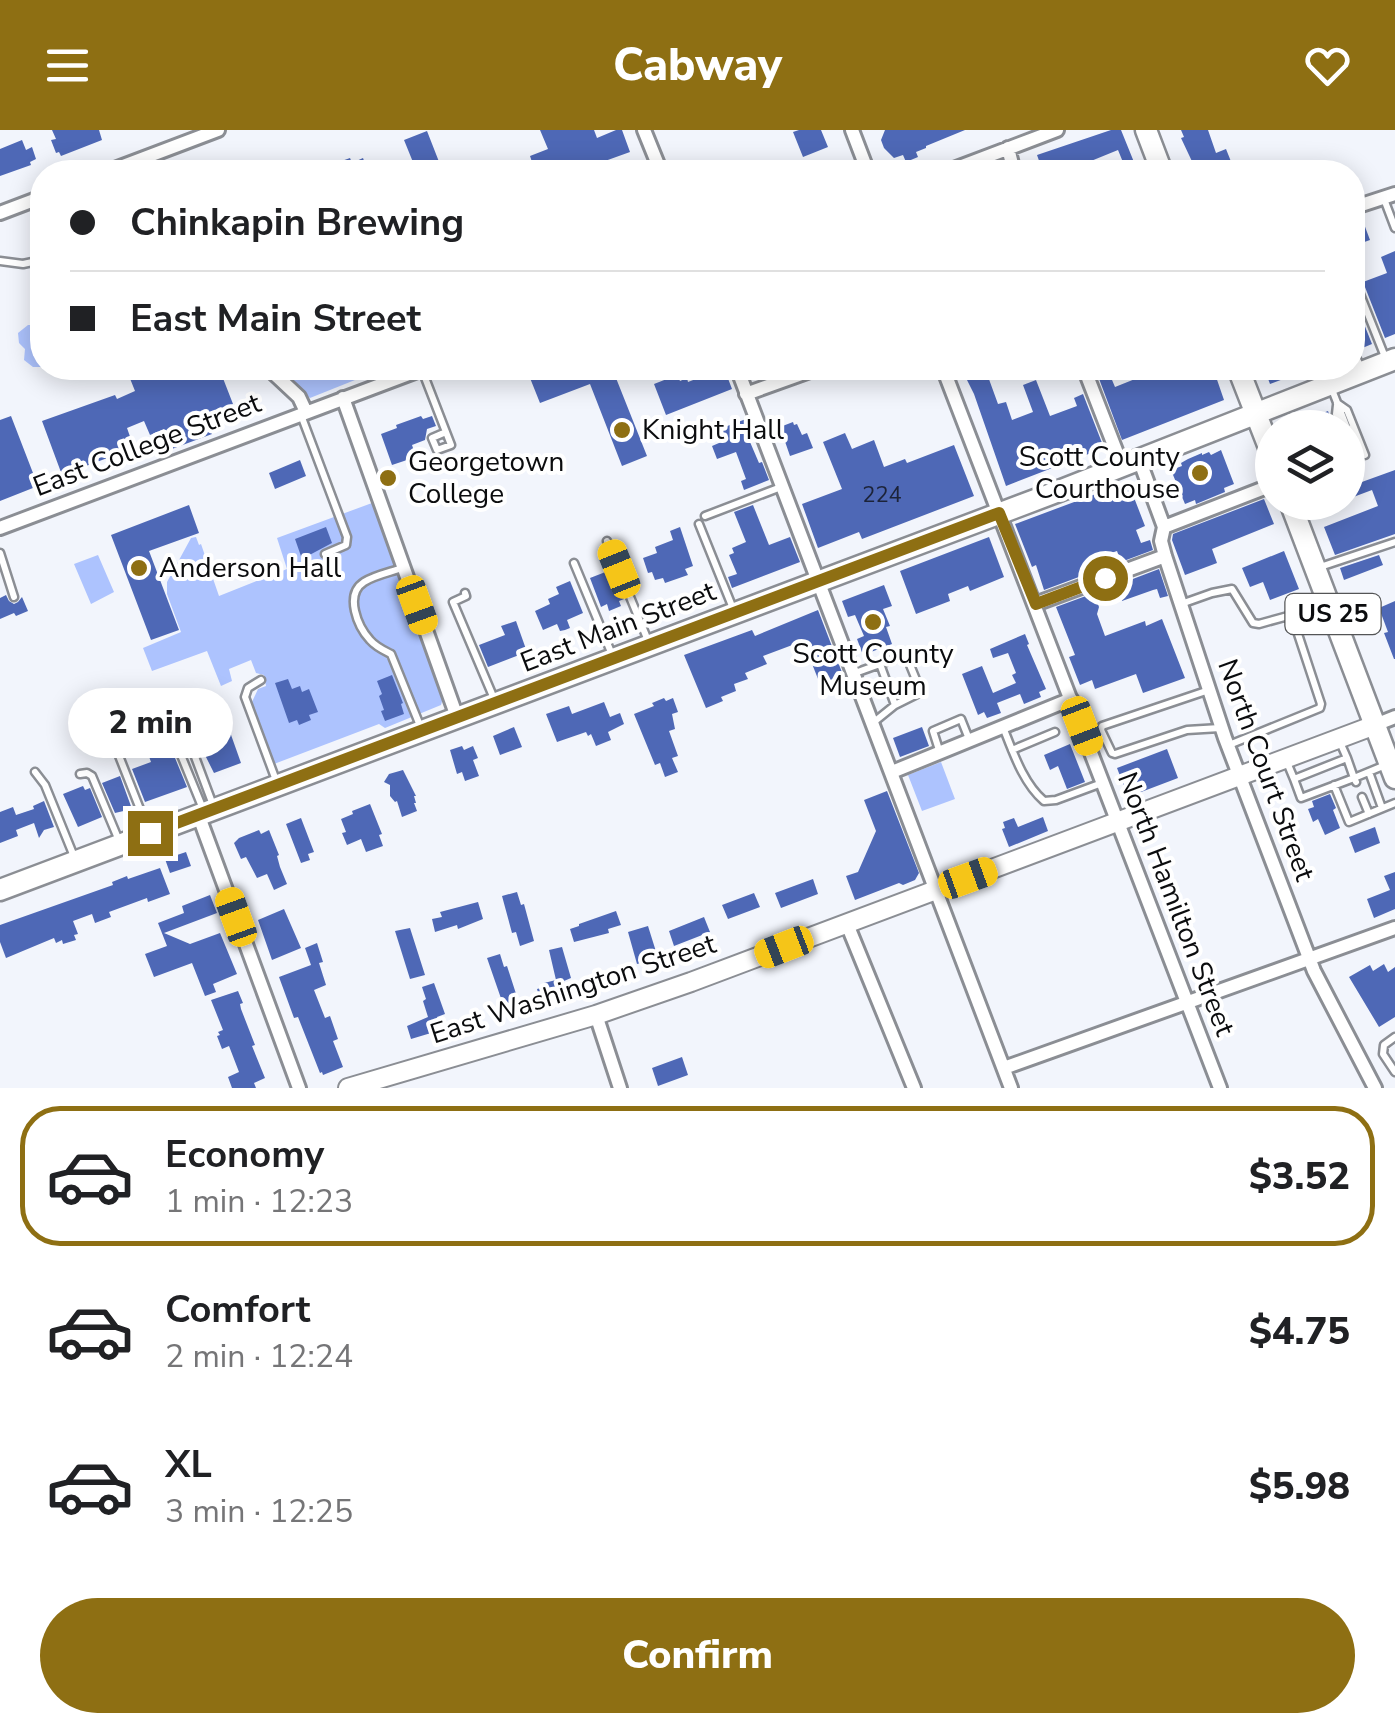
<!DOCTYPE html>
<html lang="en">
<head>
<meta charset="utf-8">
<style>
  :root { --surface:#fff; --page:#f6f6f6; --text:#202124; --muted:#757577; --line:#e0e0e0; --accent:#8e6f13 }
  body { margin:0; font-family:"Nunito Sans",sans-serif; background:var(--page); color:var(--text); height:100vh; display:flex; flex-direction:column; font-size:38px; white-space:nowrap }
  * { box-sizing:border-box; margin:0 }
  p { font-size:32px; color:var(--muted) }
  .icon { flex:none; width:55px; height:55px; fill:none; stroke:currentColor; stroke-width:2; stroke-linecap:round; stroke-linejoin:round }
  .map { position:relative; height:958px; overflow:hidden }
  .drawer { display:flex; flex-direction:column; background:var(--surface); flex:1 }
  .drawer>* { flex:none }
  .guide { position:absolute; left:30px; top:30px; width:1335px; height:220px; border-radius:40px; box-shadow:0 5px 25px #0003; display:grid; align-content:center; height:220px; padding:0 40px; background:var(--surface) }
  .controls { position:absolute; left:1255px; top:280px; display:grid; gap:20px }
  .controls a { display:grid; place-items:center; width:110px; height:110px; border-radius:50%; background:var(--surface); box-shadow:0 5px 25px #0003; font-size:50px }
  .end { position:absolute; width:45px; height:45px; margin:-22px; border:12px solid #8e6f13; background:#fff; box-shadow:0 0 0 5px #fff }
  .from { border-radius:50% }
  .bubble { position:absolute; height:70px; border-radius:35px; background:var(--surface); box-shadow:0 5px 25px #0003; font-size:32px; font-weight:800; line-height:70px; text-align:center }
  .car { position:absolute; width:30px; height:60px; margin:-30px -15px; border-radius:12px; box-shadow:0 0 8px 2px #0007; background:linear-gradient(#f5c518 24%,#345 0 40%,#f5c518 0 76%,#345 0 86%,#f5c518 0) }
  .guide b { display:flex; align-items:center; gap:35px; height:95px; font-size:38px }
  .guide b+b { border-top:2px solid var(--line) }
  .guide i { width:25px; height:25px; background:var(--text) }
  ul { padding:18px 0 0; list-style:none }
  li { display:flex; align-items:center; gap:30px; height:140px; margin:0 20px 15px; padding:0 20px; border:5px solid transparent; border-radius:40px }
  li div { flex:1 }
  li b { display:block; font-size:38px }
  li em { font-style:normal; font-weight:800 }
  li.on { border-color:var(--accent) }
  li>.icon { width:90px; height:90px; stroke-width:1.5 }
  .action { display:flex; gap:20px; margin-top:auto; padding:20px 40px }
  .action a { flex:1; height:115px; border-radius:60px; background:var(--accent); color:#fff; font-size:40px; font-weight:800; line-height:115px; text-align:center }
  header { display:flex; justify-content:space-between; align-items:center; height:130px; padding:0 40px; background:var(--accent); color:#fff; font-size:45px; font-weight:800 }
  .map>svg:first-child { display:block }
</style>
</head>
<body>
<header><svg class="icon" aria-label="menu" viewBox="0 0 24 24"><path d="M4 6h16M4 12h16M4 18h16"/></svg>Cabway<svg class="icon" aria-label="heart" viewBox="0 0 24 24"><path d="M12 20l-8-8c-3-5 5-10 8-4 3-6 11-1 8 4z"/></svg></header>
<div class="map">
<svg width="1395" height="958" viewBox="0 0 1395 958">
  <rect width="100%" height="100%" fill="#f2f5fc"/>
  <path fill="#adc3fe" d="M28 195H38L42 199V237H33L24 230 25 219 19 213 18 203Z
    M274 238H367L365 246 310 268Z
    M372 373 443 568 441 575 385 598 379 594 274 634 252 572 258 559 266 556 264 545 256 543 251 530 229 539 232 551 221 556 207 521 152 541 143 518 181 502 167 464V452L191 408 196 407 199 415 201 414 219 466 287 439 277 408Z
    M98 425 114 462 91 474 74 434Z
    M941 632 955 669 922 681 908 645Z"/>
  <path fill="#4e68b6" d="M52 0H99L102 10 61 26 59 22 56 23 51 10 56 9Z
    M540 0H594L597 8 616 0H622L630 22 605 31 610 42H507L532 32 530 26 548 19Z
    M799 0H821L828 17 803 27 793 2Z
    M885 0H965L926 16V18L916 22 918 27 906 32 903 25 894 28 884 18 881 10Z
    M1111 0H1121L1138 42H1127L1118 20 1064 42 1063 38 1043 42 1037 25Z
    M1181 0H1208L1216 23 1226 19 1234 39 1259 30 1261 35 1270 31 1274 42H1197L1181 8 1184 7Z
    M427 1 443 42H417L404 10Z
    M22 10 26 20 32 17 36 29 30 32 31 35 0 46V19Z
    M350 28 352 33 363 28 368 42H328L338 38 336 33Z
    M1361 86 1370 110 1356 115 1352 105V88Z
    M1395 121V204L1385 208 1363 152 1387 143 1381 127Z
    M1352 164 1372 214 1360 219 1352 211 1358 207 1352 193Z
    M149 238H219L233 274 205 284 212 304 172 319 164 299 150 305 144 291 127 298 134 318 62 345 42 291 115 265 117 269 135 261 129 246Z
    M557 238H612L647 326 622 336 590 254 540 273 530 248Z
    M724 238 732 259 666 285 654 254 677 245 680 251 687 248 688 252Z
    M961 238H990L986 241 998 274 1006 272 1012 290 1033 282 1023 255 1036 250 1050 286 1077 276 1074 268 1083 264 1104 318 1006 356 974 264Z
    M1095 238H1107L1115 257 1140 247 1138 242 1150 238H1213L1224 270 1122 310Z
    M1264 238H1310V239L1270 254Z
    M1328 281 1334 298H1288V297Z
    M11 286 38 356 0 371V290Z
    M421 286 423 289 432 286 436 296 427 299 425 310 412 315 416 327 392 335 381 304 397 298 396 295Z
    M746 289 754 310 750 312 759 333 762 332 769 350 744 360 741 351 746 349 736 322 717 329 712 316 726 310 722 298Z
    M793 292 794 295 797 294 802 305 807 303 813 318 790 326 780 297Z
    M845 303 852 319 874 310 884 337 905 329 907 333 954 315 974 366 862 409 859 402 818 418 802 374 842 359 823 312Z
    M1221 320 1234 354 1224 358 1225 362 1196 374 1195 370 1185 374 1171 340 1182 336 1181 333 1188 329 1202 323V325L1209 322 1211 325Z
    M300 330 306 346 275 359 269 343Z
    M1395 340V404L1335 425 1324 397 1378 376 1372 360 1348 369V357Z
    M1128 352 1145 396 1136 400 1141 413 1150 410 1153 420 1121 432 1117 421 1099 427 1103 438 1044 460 1036 435 1032 437 1015 394Z
    M1264 369 1274 394 1212 419 1217 433 1185 445 1172 410 1173 404Z
    M189 375 199 403 149 421 179 500 151 510 111 405Z
    M753 375 769 415 790 407 800 432 732 458 728 447 737 444 729 425 734 423 732 418 746 412 734 382Z
    M326 397 332 413 302 429 295 409Z
    M680 397 693 436 685 439 688 445 665 453 663 448 655 450 652 442 648 443 643 428 657 423 655 417 673 410 670 401Z
    M989 407 1004 447 970 461 968 456 948 464 950 471 916 484 900 441Z
    M1284 421 1299 459 1270 470 1263 452 1250 457 1242 438Z
    M1379 425 1383 435 1344 450 1340 438Z
    M1159 439 1168 466 1160 468 1157 459 1153 460 1122 471 1117 455Z
    M608 441 610 447 614 445 624 469 619 471 621 476 609 481 607 474 601 477 590 448Z
    M570 451 583 483 567 490 570 498 565 500 560 501 557 494 543 500 535 481 550 474 548 469 559 464 556 457Z
    M884 455 892 476 883 479 890 496 886 497 892 514 863 525 857 509 864 506 855 485 848 487 842 471Z
    M1094 463 1099 477 1097 484 1105 506 1145 491 1146 496 1162 489 1185 548 1143 563 1136 544 1095 559 1092 550 1080 555 1069 527 1075 525 1056 477Z
    M6 465 9 471 14 474 18 472 22 467 28 481 16 486 14 483 0 489V468Z
    M1395 471V529H1394L1384 503 1388 502 1379 478Z
    M818 480 843 545 820 554 803 511 763 526 767 534 745 543 748 549 734 554 736 561 721 567 723 571 706 578 684 525 752 500 755 506Z
    M516 491 527 522 488 537 479 515 505 505 501 496Z
    M1025 504 1029 514 1027 515 1046 559 1039 562 1041 567 1024 574 1020 564 997 573 1001 583 987 588 984 582 978 585 962 544 982 536 993 563 1016 553 1012 545 1016 543 1008 523 993 528 990 519Z
    M392 545 403 573 401 574 404 584 385 591 381 581 384 580 379 566 382 564 377 551Z
    M288 549 292 559 300 556 302 562 309 559 318 582 309 585 311 590 299 595 297 590 289 593 275 553Z
    M664 568 666 571 673 568 678 582 672 584 675 599 669 601 678 626 672 628 678 642 665 647 660 633 655 635 634 584 654 576 652 573Z
    M604 572 610 587 620 583 624 594 608 602 611 610 596 616 591 604 588 606 586 602 557 612 546 584 569 576 572 584Z
    M157 596 154 605 161 610 167 625 173 623 187 657 145 672 132 639 151 632 140 602Z
    M514 597 522 617 500 625 493 606Z
    M922 597 929 616 900 627 893 608Z
    M230 602 241 633 214 643 204 623 207 622 204 612Z
    M1070 614 1085 652 1067 659 1058 636 1050 640 1044 625Z
    M462 616 464 620 473 616 478 628 473 630 479 646 465 651 462 642 457 644 450 620Z
    M1167 619 1178 648 1128 667 1117 638Z
    M403 640 416 666H414L416 673H414L417 681 402 687 397 671 395 672 390 666V655L384 652 389 644Z
    M120 646 132 679 115 683 102 653Z
    M83 656 85 660 90 658 102 687 78 697 63 664Z
    M887 661 919 743 915 750 903 755 899 753 855 770 846 746 858 742 876 701 864 670Z
    M1330 664 1336 678 1333 680 1340 698 1325 705 1318 689 1313 692 1308 679 1314 677 1312 671Z
    M44 671 54 697 44 700 39 708 34 693 16 700 18 706 0 713V682L13 677 16 685 34 679 33 676Z
    M370 674 382 704 379 705 383 716 366 722 361 709 347 715 342 703 346 702 341 689 353 684 352 681Z
    M1043 687 1048 701 1009 717 1002 699 1005 698 1003 692 1014 688 1018 697Z
    M301 688 314 722 308 724 310 730 301 733 286 694Z
    M1375 697 1380 713 1355 723 1349 707Z
    M259 700 261 704 269 700 279 725 277 726 280 737 287 754 274 760 267 744 257 748 246 727 241 729 234 713 239 708Z
    M186 722 191 736 170 743 165 729Z
    M160 738 170 764 148 772 147 768 109 782 111 787 95 793 92 784 73 791 78 804 74 805 76 810 63 814 62 810 56 813 54 808 6 828 0 812V795L113 755 112 752 127 746 128 749Z
    M1395 742V779L1374 788 1367 769 1390 760 1384 746Z
    M813 749 818 764 781 778 775 763Z
    M517 762 521 775 524 774 534 811 520 816 516 802 512 803 502 766Z
    M754 763 760 777 728 789 722 775Z
    M210 765 217 783 164 803 190 814 220 803 237 844 213 854 216 862 205 866 192 833 154 847 145 824 167 816 158 793 184 783 182 776Z
    M478 772 483 789 458 799 457 795 435 802 432 789 442 787 440 782Z
    M284 779 301 818 272 830 258 790Z
    M616 781 621 795 608 799 609 803 574 812 570 799 579 796V794Z
    M704 787 710 802 674 816 669 801Z
    M648 796 658 828 637 834 628 802Z
    M410 798 425 845 410 849 395 801Z
    M317 813 323 832 319 833 326 855 314 860 325 888 330 886 338 909 333 911 343 937 323 945 322 942 320 943 298 887 294 888 279 847 311 835 305 818Z
    M562 817 571 848 564 851 567 864 540 870 537 859 545 857 544 853 556 850 549 820Z
    M500 824 504 837 507 836 519 873 504 877 487 828Z
    M1384 834 1388 842 1395 837V887L1379 897 1349 847 1370 835 1373 841Z
    M434 853 445 884 437 887 441 900 411 909 407 896 428 887 423 871 426 869 422 857Z
    M238 861 243 873 240 874 241 879 255 915 252 916 265 948 254 953 256 958H232L228 947 239 942 229 916 222 919 217 906 220 905 218 902 223 900 211 870Z
    M682 927 688 945 658 956 652 938Z"/>
  <g fill="none" stroke-linecap="round" stroke-linejoin="round">
    <g stroke="#8b8e94" stroke-width="11">
      <path id="lane" d="M1384 69 1395 98
        M0 131 23 134 42 130
        M1352 144 1385 227
        M1352 218 1360 236
        M422 240 451 315 437 320 432 308 446 302
        M1331 257 1347 298
        M1337 273 1347 280 1365 325
        M1337 275 1336 284 1341 298
        M301 285 347 407 346 415 325 424
        M1348 298 1360 327
        M1348 314 1354 330
        M705 386 781 357
        M699 394 734 481
        M607 411 649 513
        M0 423 14 467
        M574 433 613 527
        M1320 437 1395 412
        M402 438C391 442 375 445 364 452 344 465 358 497 370 510 376 517 383 520 391 524L421 598
        M465 463 466 466 453 472 495 571
        M1181 474 1212 463 1232 459 1253 493 1259 494 1288 486 1296 498 1321 574 1320 578 1229 615
        M855 543 880 534 895 575
        M261 550 248 558 245 567 277 653
        M1209 560 1102 596 1101 600 1112 623 1115 624 1187 600 1220 598
        M874 592 895 575 921 562 906 525 880 534
        M1003 597C1013 622 1023 653 1044 671L1056 670 1102 653
        M133 599 112 608 149 702
        M160 603 170 598 203 679
        M1012 620 1055 602
        M940 623 933 601 961 589 969 609
        M1286 630 1294 649 1347 628 1339 610
        M35 642 45 655 75 729
        M1369 642 1382 678
        M80 644 87 643 92 646 120 713
        M1294 649 1301 668 1354 648 1347 628
        M1356 652 1354 648 1388 634
        M1334 655 1349 692 1395 673
        M1362 667 1369 684
        M213 675 188 608 215 599
        M1395 907 1384 915 1383 924 1395 942"/>
    </g>
    <g stroke="#8b8e94" stroke-width="18">
      <path id="street" d="M644 0 661 42
        M852 0 868 42
        M1008 18 1014 42
        M107 42 218 0
        M946 42 1057 0
        M1352 78 1395 64
        M0 83 42 67
        M268 238 299 267 306 282
        M737 238 1011 958
        M943 238 1220 958
        M1084 238 1122 336
        M746 264 818 238
        M343 268 457 587
        M1139 329 1164 397 1161 411 1165 426 1225 608 1314 841 1375 958
        M1164 397 1272 355
        M0 398 425 238
        M1035 474 1165 426
        M1375 595 1395 587
        M892 642 1071 569
        M198 684 299 958
        M847 794 914 958
        M596 885 620 958
        M1004 938 1395 798"/>
    </g>
    <g stroke="#8b8e94" stroke-width="22">
      <path id="secondary" d="M348 958 596 885 691 852 1375 595"/>
    </g>
    <g stroke="#8b8e94" stroke-width="25">
      <path id="primary" d="M1146 0 1162 42
        M1238 238 1272 325
        M1290 372 1395 648
        M0 760 1059 361 1395 229"/>
    </g>
    <use href="#lane" stroke="#fff" stroke-width="6"/>
    <use href="#street" stroke="#fff" stroke-width="12"/>
    <use href="#secondary" stroke="#fff" stroke-width="18"/>
    <use href="#primary" stroke="#fff" stroke-width="20"/>
  </g>
  <g fill="none" stroke-linecap="round" stroke-linejoin="round">
    <path stroke="#8e6f13" stroke-width="12" d="M150 703 999 383 1036 474 1105 448"/>
  </g>
  <g fill="#8e6f13" stroke="#fff" stroke-width="4">
    <circle cx="622" cy="300" r="10"/>
    <circle cx="1200" cy="343" r="10"/>
    <circle cx="388" cy="348" r="10"/>
    <circle cx="139" cy="438" r="10"/>
    <circle cx="873" cy="492" r="10"/>
  </g>
  <g text-anchor="middle" dominant-baseline="central" stroke-width="8" stroke-linejoin="round" paint-order="stroke">
    <g font-size="22" fill="#1c2338">
      <text x="882" y="365">224</text>
    </g>
    <rect fill="#fff" stroke="#545556" stroke-width="2.5" x="1285.5" y="464" width="95" height="40" rx="8"/>
    <g font-size="25" font-weight="bold" fill="#0b0c0e">
      <text x="1333" y="484">US 25</text>
    </g>
    <g font-size="28" fill="#0b0c0e" stroke="#fff" text-anchor="start">
      <text x="642" y="300">Knight Hall</text>
      <text x="1180" y="327" text-anchor="end">Scott County<tspan x="1180" dy="32">Courthouse</tspan></text>
      <text x="408" y="332">Georgetown<tspan x="408" dy="32">College</tspan></text>
      <text x="159" y="438">Anderson Hall</text>
      <text x="873" y="524" text-anchor="middle">Scott County<tspan x="873" dy="32">Museum</tspan></text>
    </g>
    <g font-size="28" fill="#0b0c0e" stroke="#fff">
      <text transform="translate(147 315) rotate(-21)">East College Street</text>
      <text transform="translate(618 497) rotate(-21)">East Main Street</text>
      <text transform="translate(1266 640) rotate(70)">North Court Street</text>
      <text transform="translate(1176 774) rotate(69)">North Hamilton Street</text>
      <text transform="translate(573 859) rotate(-18)">East Washington Street</text>
    </g>
  </g>
</svg>
<div class="controls">
<a><svg class="icon" aria-label="layers" viewBox="0 0 24 24"><path d="M12 4l9 5-9 5-9-5zM3 14l9 5 9-5"/></svg></a>
</div>
<i class="end from" style="left:1105px;top:448px"></i>
<i class="end" style="left:150px;top:703px"></i>
<div class="bubble" style="left:68px;top:558px;width:165px">2 min</div>
<i class="car" style="left:619px;top:439px;rotate:338deg"></i>
<i class="car" style="left:417px;top:475px;rotate:160deg"></i>
<i class="car" style="left:1082px;top:596px;rotate:159deg"></i>
<i class="car" style="left:968px;top:748px;rotate:70deg"></i>
<i class="car" style="left:236px;top:787px;rotate:340deg"></i>
<i class="car" style="left:784px;top:817px;rotate:249deg"></i>
<div class="guide">
<b><i class="from"></i>Chinkapin Brewing</b>
<b><i></i>East Main Street</b>
</div>
</div>
<section class="drawer">
<ul>
<li class="on"><svg class="icon" aria-label="car" viewBox="0 0 24 24"><path d="M5 17H2v-5l4-1 3-4h7l3 4 3 1v5h-3M9 17h6M6 11h13"/><circle cx="7" cy="17" r="2"/><circle cx="17" cy="17" r="2"/></svg><div><b>Economy</b><p>1 min · 12:23</p></div><em>$3.52</em></li>
<li><svg class="icon" aria-label="car" viewBox="0 0 24 24"><path d="M5 17H2v-5l4-1 3-4h7l3 4 3 1v5h-3M9 17h6M6 11h13"/><circle cx="7" cy="17" r="2"/><circle cx="17" cy="17" r="2"/></svg><div><b>Comfort</b><p>2 min · 12:24</p></div><em>$4.75</em></li>
<li><svg class="icon" aria-label="car" viewBox="0 0 24 24"><path d="M5 17H2v-5l4-1 3-4h7l3 4 3 1v5h-3M9 17h6M6 11h13"/><circle cx="7" cy="17" r="2"/><circle cx="17" cy="17" r="2"/></svg><div><b>XL</b><p>3 min · 12:25</p></div><em>$5.98</em></li>
</ul>
<div class="action"><a>Confirm</a></div>
</section>
</body>
</html>
